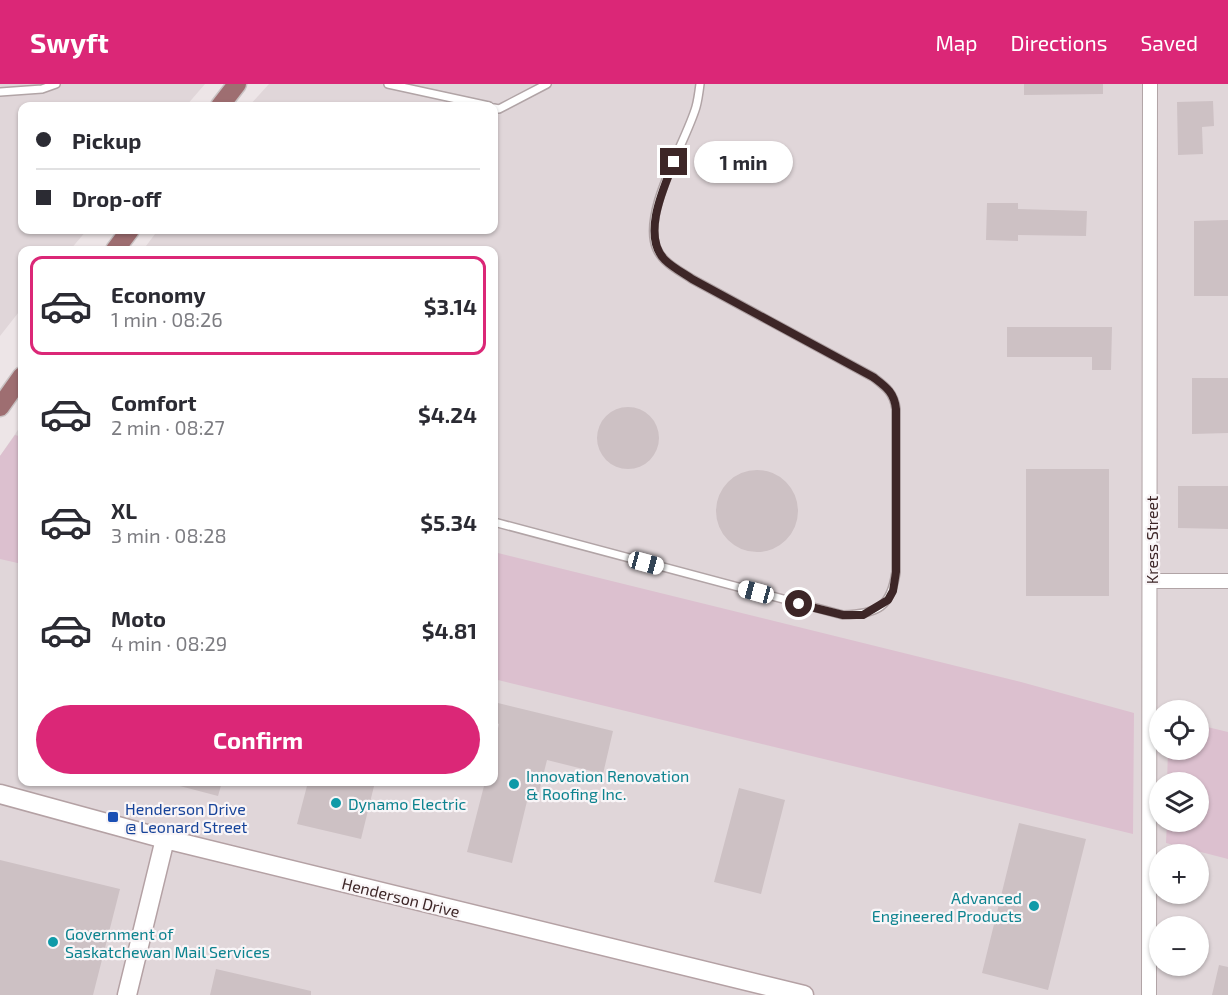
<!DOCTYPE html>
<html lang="en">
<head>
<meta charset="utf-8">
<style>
  :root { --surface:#fff; --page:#f7f7f7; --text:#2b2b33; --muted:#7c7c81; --line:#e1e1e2; --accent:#db2777 }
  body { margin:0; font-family:"Exo 2",sans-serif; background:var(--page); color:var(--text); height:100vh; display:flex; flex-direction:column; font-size:22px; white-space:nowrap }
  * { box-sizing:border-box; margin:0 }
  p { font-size:20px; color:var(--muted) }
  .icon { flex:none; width:33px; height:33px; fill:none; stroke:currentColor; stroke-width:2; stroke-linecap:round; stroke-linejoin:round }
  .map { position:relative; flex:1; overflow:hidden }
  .sheet { position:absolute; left:18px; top:162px; width:480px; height:540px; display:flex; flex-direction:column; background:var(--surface); border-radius:12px; box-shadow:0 2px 4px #0004 }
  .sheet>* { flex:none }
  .hud { position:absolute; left:18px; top:18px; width:480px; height:132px; border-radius:12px; box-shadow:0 2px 4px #0004; display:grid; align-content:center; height:132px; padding:0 18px; background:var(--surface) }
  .tools { position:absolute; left:1149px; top:616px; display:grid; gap:12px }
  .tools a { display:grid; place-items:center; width:60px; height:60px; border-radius:50%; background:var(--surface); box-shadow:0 2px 4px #0004; font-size:30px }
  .end { position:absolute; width:27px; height:27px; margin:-14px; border:8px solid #3d2627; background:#fff; box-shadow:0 0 0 3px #fff }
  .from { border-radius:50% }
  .bubble { position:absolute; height:42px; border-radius:21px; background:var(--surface); box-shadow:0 2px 4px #0004; font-size:20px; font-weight:700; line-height:42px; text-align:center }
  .car { position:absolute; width:18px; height:36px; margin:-18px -9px; border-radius:8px; box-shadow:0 0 4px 2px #0007; background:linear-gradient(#fff 24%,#345 0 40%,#fff 0 76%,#345 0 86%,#fff 0) }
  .hud b { display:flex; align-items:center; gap:21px; height:57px; font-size:22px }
  .hud b+b { border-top:2px solid var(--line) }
  .hud i { width:15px; height:15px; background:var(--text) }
  ul { padding:10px 0 0; list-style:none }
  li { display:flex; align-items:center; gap:18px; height:99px; margin:0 12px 9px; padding:0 6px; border:3px solid transparent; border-radius:12px }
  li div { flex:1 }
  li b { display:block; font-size:22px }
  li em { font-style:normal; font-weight:700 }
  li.on { border-color:var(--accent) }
  li>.icon { width:54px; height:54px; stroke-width:1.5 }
  .primary-button { display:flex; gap:12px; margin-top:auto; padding:12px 18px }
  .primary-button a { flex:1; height:69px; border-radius:36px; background:var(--accent); color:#fff; font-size:24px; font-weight:700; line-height:69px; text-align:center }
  header { display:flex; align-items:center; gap:36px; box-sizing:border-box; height:84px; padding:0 30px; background:var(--accent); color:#fff }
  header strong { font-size:28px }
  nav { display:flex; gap:33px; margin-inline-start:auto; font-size:21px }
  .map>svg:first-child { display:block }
</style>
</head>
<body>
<header>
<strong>Swyft</strong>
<nav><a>Map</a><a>Directions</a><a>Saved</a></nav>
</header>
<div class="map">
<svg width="1228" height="911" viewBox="0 0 1228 911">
  <rect width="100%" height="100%" fill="#ede5e7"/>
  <path fill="#e0d6d9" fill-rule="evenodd" d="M0 0H205L186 22H22V146H87L70 166H22V224L0 252Z
    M269 0H1228V911H0V372L22 340V698H494V166H143L158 146H494V22H249ZM1160 627H1198V666H1160ZM1160 699H1198V738H1160ZM1160 771H1198V810H1160ZM1160 843H1198V882H1160Z"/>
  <path fill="#dcc0cf" d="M15 351 22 353V480L0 475V372Z
    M494 468 1021 598 1134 629 1133 750 494 595Z
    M1199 641 1228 648V775L1166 759 1167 738H1198V699H1167L1168 666H1198Z"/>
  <path fill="#cdc1c4" d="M1024 0H1103V10L1024 11Z
    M1213 17 1214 42 1202 43 1203 70 1178 71 1177 18Z
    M987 119H1018V125L1087 127 1086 152 1018 151V157L986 156Z
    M1228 136V212H1194V137Z
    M1007 243H1112L1111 286H1092V273H1007Z
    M1192 294H1228V349L1192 350Z
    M597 354a31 31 0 1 1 62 0a31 31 0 1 1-62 0Z
    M1026 385H1109V512H1026Z
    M716 427a41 41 0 1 1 82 0a41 41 0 1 1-82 0Z
    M1178 402H1228V445L1178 444Z
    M494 618 613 647 603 690 547 676 538 712 529 709 512 779 467 768 485 698H494V661L499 640 494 638Z
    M177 698H222L218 712 176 701Z
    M308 698H375L361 755 297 740Z
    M739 704 785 716 761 810 714 798Z
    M1019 739 1086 755 1048 906 982 889Z
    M0 776 120 805 93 911H0Z
    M1219 881 1228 883V911H1212Z
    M216 885 311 907V911H210Z"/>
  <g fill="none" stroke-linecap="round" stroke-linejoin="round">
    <g stroke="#b1a4a6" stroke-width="10">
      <path id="lane" d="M388 0 489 22
        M0 8 42 5 56 0
        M494 24 499 25 547 0
        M494 438 843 531C878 530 891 523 896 488V325C894 309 886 303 873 293L692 195C680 187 663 179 657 165 641 129 686 58 696 23 698 16 699 8 700 0"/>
    </g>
    <g stroke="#b1a4a6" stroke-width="16">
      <path id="street" d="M1151 497H1228
        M1149 911 1150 0"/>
    </g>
    <g stroke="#b4a1a4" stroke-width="21">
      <path id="secondary" d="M0 710 165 755 804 911
        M127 911 165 755"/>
    </g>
    <g stroke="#c9c2c3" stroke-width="21">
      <path id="primary" d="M220 22 237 0
        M115 166 130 146
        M0 323 22 292"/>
    </g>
    <use href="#lane" stroke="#fff" stroke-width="7"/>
    <use href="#street" stroke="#fff" stroke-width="14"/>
    <use href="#secondary" stroke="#fff" stroke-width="18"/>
    <use href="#primary" stroke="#9e6e71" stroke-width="18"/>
  </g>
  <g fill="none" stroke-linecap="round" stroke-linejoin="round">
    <path stroke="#3d2627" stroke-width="8" d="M674 78C664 103 641 152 665 176 672 183 683 189 692 195L873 293C886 303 894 308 896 325V488L893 507 888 516 863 531H843L799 520"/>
  </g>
  <g fill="#0f9aa8" stroke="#f9f5f7" stroke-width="2">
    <circle cx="514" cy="700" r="6"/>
    <circle cx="336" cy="719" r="6"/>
    <circle cx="1034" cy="822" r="6"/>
    <circle cx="53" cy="858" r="6"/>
  </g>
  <rect fill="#1a4fb4" stroke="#f9f5f7" stroke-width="2" x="107" y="727" width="12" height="12" rx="3"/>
  <g text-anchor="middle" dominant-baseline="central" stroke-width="4.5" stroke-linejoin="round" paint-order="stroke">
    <g font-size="16" fill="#3d2627" stroke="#f9f5f7">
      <text transform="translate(1151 456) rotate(-90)">Kress Street</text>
      <text transform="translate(401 813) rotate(14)">Henderson Drive</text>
    </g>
    <g font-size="16" fill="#0d838f" stroke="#f9f5f7" text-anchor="start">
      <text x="526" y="691">Innovation Renovation<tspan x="526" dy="18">&amp; Roofing Inc.</tspan></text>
      <text x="348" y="719">Dynamo Electric</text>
      <text x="1022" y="813" text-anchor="end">Advanced<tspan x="1022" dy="18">Engineered Products</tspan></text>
      <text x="65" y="849">Government of<tspan x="65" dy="18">Saskatchewan Mail Services</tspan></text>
    </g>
    <g font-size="16" fill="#164399" stroke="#f9f5f7" text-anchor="start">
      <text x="125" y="724">Henderson Drive<tspan x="125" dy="18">@ Leonard Street</tspan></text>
    </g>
  </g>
</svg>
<div class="tools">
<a><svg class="icon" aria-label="locate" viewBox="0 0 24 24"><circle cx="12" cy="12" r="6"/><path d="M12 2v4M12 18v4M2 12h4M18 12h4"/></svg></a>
<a><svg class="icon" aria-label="layers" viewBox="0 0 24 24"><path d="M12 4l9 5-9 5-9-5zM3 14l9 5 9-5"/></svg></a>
<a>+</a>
<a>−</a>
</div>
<i class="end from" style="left:799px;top:520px"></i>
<i class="end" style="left:674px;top:78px"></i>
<div class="bubble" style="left:694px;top:57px;width:99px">1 min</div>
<i class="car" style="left:646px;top:479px;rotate:105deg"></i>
<i class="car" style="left:756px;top:508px;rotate:285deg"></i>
<div class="hud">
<b><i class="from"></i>Pickup</b>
<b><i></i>Drop-off</b>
</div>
<section class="sheet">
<ul>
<li class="on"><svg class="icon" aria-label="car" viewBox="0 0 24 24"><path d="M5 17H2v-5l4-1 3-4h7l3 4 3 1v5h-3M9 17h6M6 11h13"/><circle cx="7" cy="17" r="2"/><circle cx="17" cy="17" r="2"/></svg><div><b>Economy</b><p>1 min · 08:26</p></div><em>$3.14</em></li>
<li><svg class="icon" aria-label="car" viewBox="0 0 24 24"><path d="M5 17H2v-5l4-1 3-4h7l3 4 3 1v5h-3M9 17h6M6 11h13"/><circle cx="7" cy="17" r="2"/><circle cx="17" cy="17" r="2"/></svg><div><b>Comfort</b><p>2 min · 08:27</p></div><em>$4.24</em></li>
<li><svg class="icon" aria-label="car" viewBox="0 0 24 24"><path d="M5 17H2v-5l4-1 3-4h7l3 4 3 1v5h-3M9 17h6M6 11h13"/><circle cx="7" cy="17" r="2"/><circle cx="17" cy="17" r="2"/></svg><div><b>XL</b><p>3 min · 08:28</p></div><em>$5.34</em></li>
<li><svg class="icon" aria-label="car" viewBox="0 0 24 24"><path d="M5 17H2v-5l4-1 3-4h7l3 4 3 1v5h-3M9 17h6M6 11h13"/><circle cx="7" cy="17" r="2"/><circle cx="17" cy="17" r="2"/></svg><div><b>Moto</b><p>4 min · 08:29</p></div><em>$4.81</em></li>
</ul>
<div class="primary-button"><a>Confirm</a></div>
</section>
</div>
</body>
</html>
